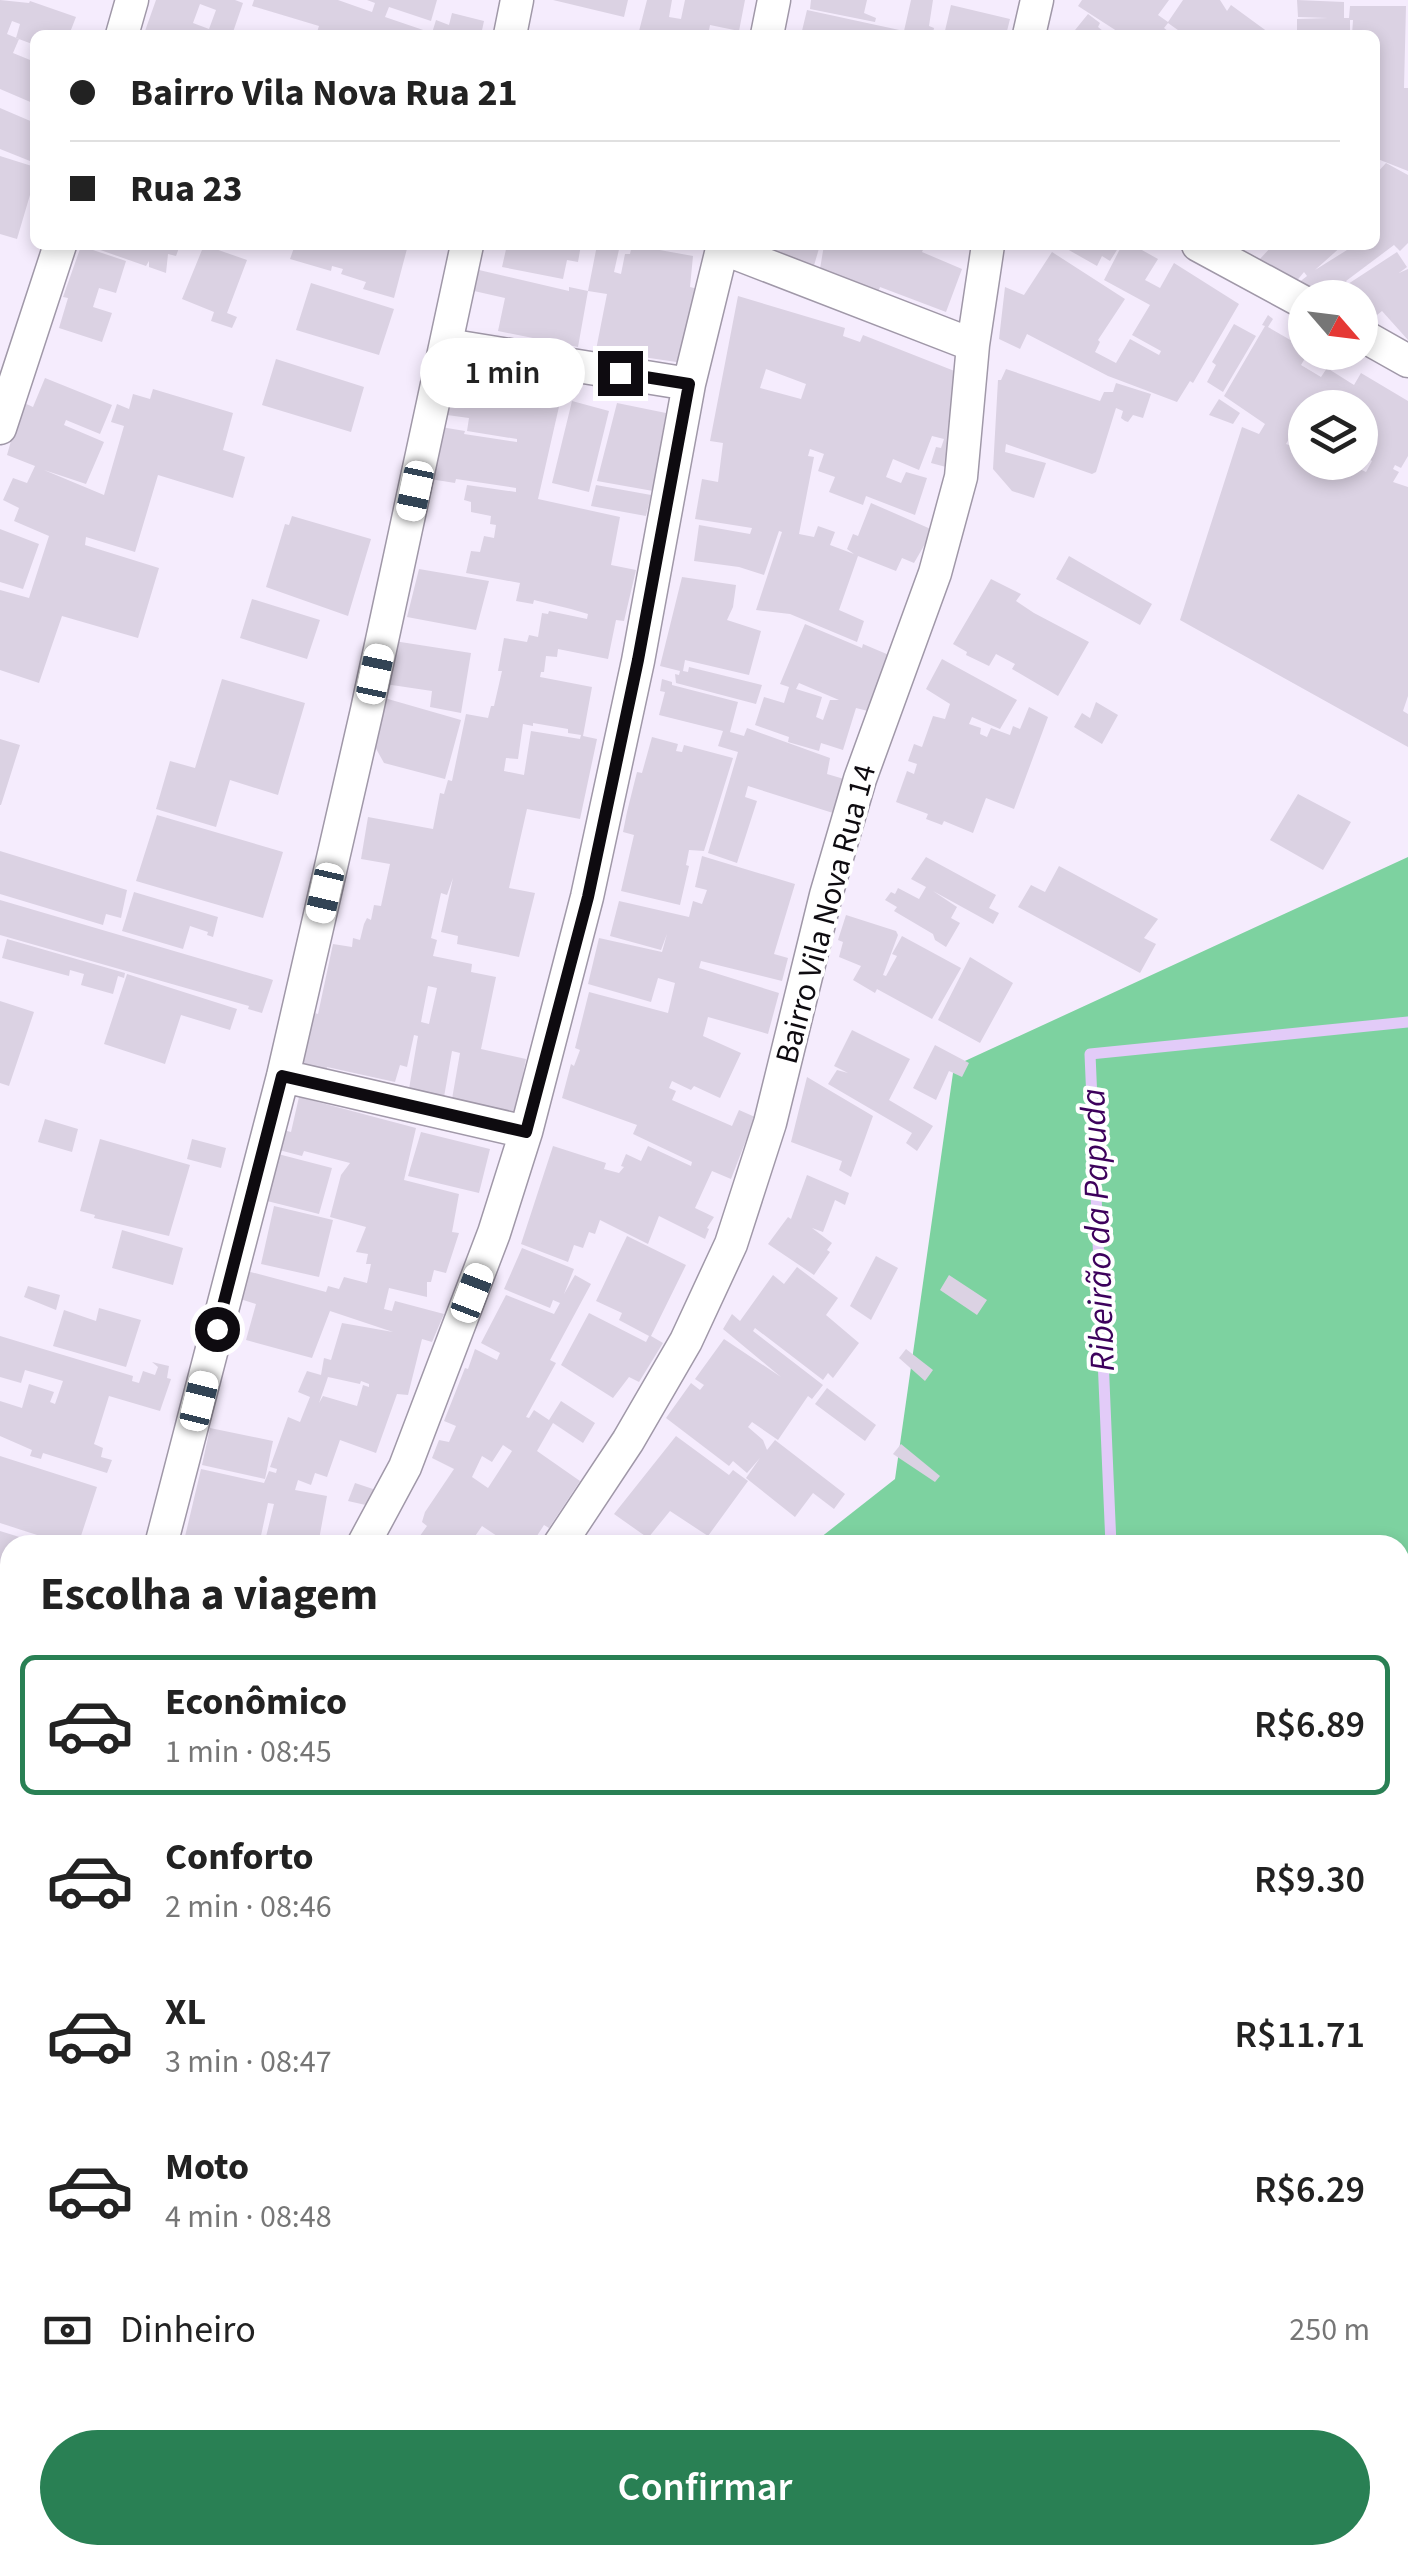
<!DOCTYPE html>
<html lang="pt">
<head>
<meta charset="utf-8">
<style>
  :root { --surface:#fff; --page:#f2f2f2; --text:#222; --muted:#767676; --line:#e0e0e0; --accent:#298054 }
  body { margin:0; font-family:"Source Sans 3",sans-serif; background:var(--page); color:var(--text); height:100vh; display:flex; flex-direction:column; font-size:38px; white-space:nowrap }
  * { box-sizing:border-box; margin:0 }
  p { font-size:32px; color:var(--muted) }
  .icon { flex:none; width:55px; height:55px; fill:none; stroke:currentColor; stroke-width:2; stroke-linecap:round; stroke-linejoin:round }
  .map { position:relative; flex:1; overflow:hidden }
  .side { position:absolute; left:0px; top:1535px; width:1410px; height:1030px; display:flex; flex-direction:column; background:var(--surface); border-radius:30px 30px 0 0; box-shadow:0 5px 15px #0003 }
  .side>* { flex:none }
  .guide { position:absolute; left:30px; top:30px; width:1350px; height:220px; border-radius:15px; box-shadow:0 5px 15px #0003; display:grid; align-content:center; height:220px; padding:0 40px; background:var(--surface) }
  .needle { width:65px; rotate:118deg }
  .controls { position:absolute; left:1288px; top:280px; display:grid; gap:20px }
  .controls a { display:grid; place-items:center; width:90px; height:90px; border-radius:50%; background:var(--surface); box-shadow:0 5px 15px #0003; font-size:50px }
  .end { position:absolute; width:45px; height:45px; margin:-22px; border:12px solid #0e0b10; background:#fff; box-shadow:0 0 0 5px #fff }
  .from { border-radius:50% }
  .bubble { position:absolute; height:70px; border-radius:35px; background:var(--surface); box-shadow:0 5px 15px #0003; font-size:32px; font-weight:600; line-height:70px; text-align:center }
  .car { position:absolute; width:30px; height:60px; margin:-30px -15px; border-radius:12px; box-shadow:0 0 8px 2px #0007; background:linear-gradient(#fff 24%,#345 0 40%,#fff 0 76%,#345 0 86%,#fff 0) }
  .guide b { display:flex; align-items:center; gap:35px; height:95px; font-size:38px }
  .guide b+b { border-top:2px solid var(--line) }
  .guide i { width:25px; height:25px; background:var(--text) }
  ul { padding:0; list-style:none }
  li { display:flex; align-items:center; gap:30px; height:140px; margin:0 20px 15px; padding:0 20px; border:5px solid transparent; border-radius:15px }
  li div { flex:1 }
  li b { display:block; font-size:38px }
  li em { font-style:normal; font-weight:600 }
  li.active { border-color:var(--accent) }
  li>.icon { width:90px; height:90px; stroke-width:1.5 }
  h2 { padding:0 40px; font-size:45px; line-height:120px }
  .pay { display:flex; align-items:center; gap:25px; height:110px; padding:0 40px; font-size:38px }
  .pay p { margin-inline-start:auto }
  .action { display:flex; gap:20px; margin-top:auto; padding:20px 40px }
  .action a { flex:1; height:115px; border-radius:60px; background:var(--accent); color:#fff; font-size:40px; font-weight:600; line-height:115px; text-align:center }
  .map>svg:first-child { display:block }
</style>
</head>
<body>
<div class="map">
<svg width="1408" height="2565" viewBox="0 0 1408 2565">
  <rect width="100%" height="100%" fill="#f5ecfd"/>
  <path fill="#7dd2a0" d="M1408 857V2565H70L69 2555H1400V1545H811L895 1479 954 1066Z"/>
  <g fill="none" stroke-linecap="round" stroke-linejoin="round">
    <path stroke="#e2cbf8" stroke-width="11" d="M1111 1545 1090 1054 1408 1022
      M825 2555 849 2565
      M351 2565 365 2555"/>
  </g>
  <path fill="#dbd2e3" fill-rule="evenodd" d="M0 0 29 3 30 1 76 17 69 35H35V45L16 38 20 24 12 21 7 34 19 39 13 53 35 62V104L0 89Z
    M156 0H235L243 3 232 35H134L136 29 145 31ZM200 4 216 10 209 29 193 23Z
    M254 0H338L372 12 375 3 367 0H437L431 21 389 7 385 17 432 33 436 20 449 25 452 13 484 21 481 35H349L340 32V35H316L319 26 252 6Z
    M553 0H628L624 17Z
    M647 0H672L669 17 681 19 685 0H745L739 31 710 25 708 35H638Z
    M811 0H867L864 13 876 18 875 22 810 9Z
    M911 0H933L929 26 934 28 933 33 801 35 807 10 904 31Z
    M1082 0H1169L1158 15 1168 22 1183 0H1220L1227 11 1231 5 1272 35H1185L1168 23 1164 28 1173 35H1123L1078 6Z
    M1297 0 1344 2V18H1349L1350 6H1406L1404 88H1408V171L1375 158V35H1352L1353 20H1350V35H1297V19L1328 18 1298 17Z
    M951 5 1010 19 1006 35H944Z
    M1088 14 1100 23 1098 27 1108 35H1071Z
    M0 108 35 123V163L0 149Z
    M0 156 35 167V178L17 239 0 234Z
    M1386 163 1408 175V243L1400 251 1394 245 1346 281 1348 284 1397 252 1407 267 1399 273 1408 269V340L1382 311 1377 315 1365 299 1360 303V298H1320L1329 290 1327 287 1317 295 1297 284 1307 276 1304 272 1295 283 1258 261 1273 245H1343L1315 270 1355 245H1375V175Z
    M86 245H180L176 256 168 254 166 273 149 267V261L146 266Z
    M204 245 247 260 227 313 237 317 232 328 211 321 214 312 182 299Z
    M295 245H408L394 298 363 289 366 282 341 274 343 269 332 266 331 271 290 259Z
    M507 245H581L578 262 567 260 563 279 502 267Z
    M597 245H620L614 272 621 274 625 254H630L632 245 693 256 690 287 698 289 683 363 596 350 607 294 588 291Z
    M754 245H820L813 269Z
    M824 245H925L922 252 962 269 946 312 880 287 877 295 819 275Z
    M1069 245H1120L1110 261 1102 256 1097 266 1067 249Z
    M1122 245H1133L1158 259 1145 280 1160 288 1174 263 1239 304 1193 383 1190 381 1177 402 1108 376 1027 334 1020 349 999 339 1005 287 1024 295 1052 252 1125 299 1098 340 1100 342 1095 352 1116 363 1130 339 1159 355 1161 351 1132 335 1150 305 1104 280Z
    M81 246 126 261 116 293 99 288 93 307 112 313 102 342 59 328 68 298 63 297Z
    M479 270 569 291V287L588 291 578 347 498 331 505 298 474 291Z
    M311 283 394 309 379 355 296 330Z
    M738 296 845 328 843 336 860 342 863 335 957 372 946 467 931 463 936 447 941 448 944 439 932 436 919 470 893 459 886 477 901 483 906 472 927 478 915 515 866 496 863 505 829 492 835 477 818 471 824 454 810 449 808 456 814 457 799 534 814 537 818 526 835 532 830 545 854 554 847 549 853 534 858 536 871 503 933 530 914 563 902 558 896 571 858 556 839 610 864 621 857 642 790 614 756 610 782 532 779 531 764 575 739 567 694 561 699 525 750 534 752 528 695 519 702 479 718 482 723 443 710 441ZM766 369 806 384 801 399 760 388Z
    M1268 315 1273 319 1268 327 1299 345 1296 350 1307 355 1301 365 1321 377 1327 368 1354 385 1361 373 1408 401V456L1401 468 1395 465 1393 469 1399 472 1393 482 1408 487V696L1403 711 1408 714V747L1180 620 1242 427 1259 434 1265 424 1224 396 1265 326 1262 325ZM1343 393 1348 395 1341 408H1360V453L1372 461 1366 472 1345 462H1305V451L1286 444 1296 427 1305 432V408H1334Z
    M1234 324 1256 336 1223 392 1207 382 1216 365 1212 362Z
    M276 359 364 387 351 432 262 405Z
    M1006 369 1100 401 1104 392H1113L1116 383 1151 394 1143 418 1133 415 1128 422 1125 421 1121 418 1123 411 1116 408 1096 472 1092 474 1006 444 1005 452 1046 463 1034 498 1012 491 993 469 998 380H1001Z
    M478 377 511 385 510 397H522L526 385 563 389 538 499 620 517 611 565 636 570 624 621 616 620 608 659 558 649 557 657 546 656 544 672H541L540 677 592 687 583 736 597 739 580 819 527 809 509 888 535 893 519 957 457 944 458 936 441 932 453 878 447 895 441 893 431 938 437 940 433 956 472 964 471 972 496 977 481 1049 526 1059 515 1113 452 1099 460 1053 452 1051 444 1097 409 1089 418 1036 414 1035 407 1067 400 1065 395 1082 327 1067 326 1072 299 1066 311 1012 318 1014 333 944 352 947 353 938 360 940 364 924 367 918 371 920 374 905 381 906 390 864 361 859 368 817 433 829 440 793 444 794 448 780 452 781 466 714 488 718 491 706H494L502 671H498L504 638 527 642 529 635 538 637 542 613 548 614 549 611 587 619 588 614 571 609 534 600 533 604 516 601 520 583 466 573 471 551 480 552 484 536 494 538 496 525 490 524 491 516 471 512V502L464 500 467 485 516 492V488L456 479 455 483 430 479 441 427 465 431 464 434 517 442V439L467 431 469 418 447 415 453 379 478 382ZM533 723 568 729V733L581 735 580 739 531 731 524 775 504 771 506 758 518 759 523 724 533 726ZM428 986 437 988 429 1024 421 1022Z
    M45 378 112 405 100 434 66 420 64 425 104 442 86 484 44 470 104 495 124 426 111 422 117 404 129 409 133 394 150 399 153 389 233 413 223 450 245 457 233 498 158 475 135 552 86 537 85 545 159 568 138 638 62 616 39 683 0 670V590L29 598 49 536 14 521 19 508 3 500 13 478 27 483 35 466 7 455 22 402 33 407Z
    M1219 399 1240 413 1233 424 1209 415Z
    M572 401 609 411 589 492 552 483Z
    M617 403 666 413 653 491 597 481Z
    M596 485 651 495 646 516 591 506Z
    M292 516 371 539 348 616 266 587 285 524 289 525Z
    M0 529 39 544 23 589 0 582Z
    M1069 556 1152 604 1140 625 1056 579Z
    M419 569 489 581 476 630 407 617Z
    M682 577 736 585 733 607 727 620 761 631 749 675 685 660 683 671 688 672 689 667 762 685 756 704 676 683 675 674 679 675 680 671 660 666Z
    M991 579 1021 594 1016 601 1034 613 1089 642 1058 696 1012 669 1015 664 996 654 989 666 966 655 967 652 953 644Z
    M252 599 320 620 307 659 240 638Z
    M805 624 862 648 863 644 889 655 868 711 856 708 843 750 821 743 819 751 788 742 789 737 755 725 764 697 784 703 789 687 780 684ZM799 683 839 700H830L823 720 816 717 822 697 796 689Z
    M394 641 471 653 461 713 430 707 432 691 385 684Z
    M942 659 1017 700 1000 729 972 717 969 724 981 728 980 734 987 737 991 728 1010 735 1013 726 1020 729 1029 707 1048 717 1014 809 986 798 973 833 944 821 942 825 926 819 928 814 896 802 907 771 914 774 917 764 908 761 914 744 922 747 933 716 945 719 950 704 926 689Z
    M222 679 305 703 278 795 230 780 216 827 156 809 170 761 195 768Z
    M662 679 672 682V685L738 702 730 732 744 736 747 728 830 758 827 774 844 779 833 813 748 786 745 797 757 801 737 863 708 853 738 752 718 746 723 731 659 715 665 692 660 691Z
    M381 697 461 720 445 779 384 763 374 745Z
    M1096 702 1118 715 1102 744 1074 727 1082 713 1090 718Z
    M652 737 678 744 676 751 682 752 684 745 733 758 704 851 689 850 686 865 689 866 680 905 621 891 634 835 623 832 627 812 637 772 642 773Z
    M0 739 20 745 1 805H0Z
    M1298 794 1351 822 1323 870 1270 840Z
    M157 815 283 852 263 918 136 881Z
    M0 851 127 890 121 918 106 914 103 925 0 894Z
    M702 856 795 884 774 954 788 958 782 981 701 961 699 968 779 993 768 1034 708 1017 703 1036 741 1053 720 1098 694 1086 691 1090 672 1081 669 1088 676 1091 672 1100 732 1126 739 1110 755 1117 731 1179 712 1171 695 1208 714 1217 707 1228 709 1229 705 1239 659 1216 648 1244 600 1220 595 1234 589 1232 583 1248 574 1245 568 1262 521 1244 553 1146 606 1163 604 1169 619 1173 624 1167 621 1166 626 1154 641 1161 648 1146 691 1166 692 1162 633 1134 637 1125 562 1098 571 1064 574 1066 580 1050 575 1048 589 992 668 1013 675 983 658 978 651 1002 588 984 599 938 662 952 667 934 661 950 610 936 619 901 689 917 693 901 702 904 707 890 695 887Z
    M926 857 996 895 989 908 999 913 993 924 933 891 957 907 951 918 960 923 946 947 935 940 933 934 894 911 897 907 885 900 891 892 895 894 898 888 919 899 926 887 911 879Z
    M1059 866 1158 919 1144 938 1156 944 1140 973 1018 907 1031 885 1045 892Z
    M134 892 218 917 213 937 207 935 208 932 190 926 183 949 122 931Z
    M0 900 270 979 273 980 262 1013 248 1009 249 1006 0 935Z
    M846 915 896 931 898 935 883 975 886 976 897 956 892 954 902 936 961 968 932 1019 877 989 875 993 853 980 861 966 839 957 843 942 838 940Z
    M7 939 125 973 124 978 118 976 113 994 81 985 84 974 70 970 69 976 2 958Z
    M970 957 1013 983 980 1043 938 1020Z
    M127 974 237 1009 230 1030 181 1015 165 1064 104 1044Z
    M0 1001 34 1012 9 1086 0 1083Z
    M852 1030 910 1059 889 1100 933 1126 917 1151 906 1143 912 1133 828 1084 837 1070 848 1073 834 1066Z
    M935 1045 969 1063 962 1077 949 1071 936 1100 913 1088Z
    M807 1077 873 1116 851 1177 839 1170 842 1161 791 1142Z
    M299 1097 416 1128 404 1180 459 1194 452 1232 459 1233 446 1273 434 1270 431 1282H427V1297L389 1288 384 1309 392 1311 395 1301 444 1314 432 1342 422 1339 408 1395 397 1394 376 1453 340 1440 327 1477 315 1473 311 1485 298 1480 295 1490 327 1496 318 1545H264L274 1504 268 1503 259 1545H183L201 1469 264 1483 269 1471 276 1473 277 1469 270 1467 288 1417 300 1422 310 1397 298 1392 303 1380 307 1371 321 1375 324 1358 331 1360 342 1323 393 1332 330 1311 312 1358 246 1340 256 1304 240 1299 247 1271 326 1292 328 1286 339 1289 344 1277 367 1283 371 1264H366L368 1254 356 1252 366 1227 330 1217 341 1175 350 1163 304 1151 302 1156 279 1150 283 1130 291 1132ZM328 1377 360 1384 361 1381 369 1384V1387L363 1385 357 1406 323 1396 319 1403Z
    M45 1119 78 1129 72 1152 38 1142Z
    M421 1132 490 1149 479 1193 408 1176Z
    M100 1139 190 1165 169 1236 94 1218 95 1215 80 1211Z
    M192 1139 226 1148 221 1168 187 1159Z
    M278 1154 332 1168 319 1214 267 1201Z
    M807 1175 849 1193 845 1205 835 1200 823 1232 812 1228 832 1243 827 1250 830 1252 814 1275 768 1244 788 1217 791 1219Z
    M274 1206 333 1220 319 1277 261 1264Z
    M122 1230 183 1248 173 1285 112 1268Z
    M627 1236 686 1265 651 1336 663 1343 639 1382 629 1377 613 1398 561 1365 589 1313 646 1342 649 1336 619 1320 622 1313 596 1301Z
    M522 1248 574 1269 564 1294 575 1275 591 1284 550 1360 556 1363 526 1417 529 1418 534 1410 549 1420 561 1401 595 1423 583 1443 553 1423 537 1451 580 1481 549 1528 544 1525 531 1545H486L490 1539 496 1543 500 1538 482 1526 469 1545H426L417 1540 427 1526 422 1522 425 1512 454 1469 432 1458 439 1440 449 1442 456 1426 444 1421 465 1368 468 1369 475 1349 497 1360 500 1353 481 1343 506 1295 554 1314 560 1303 553 1300 550 1308 504 1289ZM503 1445 512 1451 488 1488 472 1477 482 1456 492 1462Z
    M876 1256 898 1268 871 1320 850 1306Z
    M797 1267 838 1298 826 1315 859 1343 833 1378 828 1373 823 1380 755 1328 753 1331 823 1385 812 1399 808 1396 778 1440 752 1422 748 1427 763 1440 767 1450 775 1440 845 1494 834 1509 813 1493 795 1517 746 1478 760 1458 747 1473 733 1461 729 1466 666 1418 691 1383 700 1390 704 1385 695 1379 724 1339 781 1377 723 1329 732 1314 740 1321 773 1275 784 1284Z
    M949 1275 987 1300 977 1315 940 1290Z
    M28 1286 60 1295 56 1310 24 1297Z
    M99 1308 141 1320 126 1367 53 1346 64 1310 96 1321Z
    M0 1336 133 1376 132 1381 139 1383 143 1371 155 1375 158 1367 152 1362 169 1366 167 1378 171 1379 160 1411 109 1396 94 1444 103 1448 101 1457 112 1460 107 1473 43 1453 41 1459 30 1456 32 1450 0 1436V1401L22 1408 29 1384 54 1392 50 1402 55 1404 63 1381 25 1370 21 1383 0 1377Z
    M906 1349 933 1370 925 1381 899 1358Z
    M827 1388 876 1425 865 1441 815 1404Z
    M210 1428 273 1441 265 1479 202 1465Z
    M676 1436 729 1475 733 1470 748 1481 708 1536 670 1511 648 1538 614 1514Z
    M901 1444 940 1476 935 1482 893 1454Z
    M0 1456 97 1487 78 1545H68L0 1523Z
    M355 1483 376 1490 370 1506 348 1501Z
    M0 1531 42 1544 10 1545V1649L0 1645Z
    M0 1783 10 1787V1890L0 1886 6 1869 0 1867Z
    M0 2062 10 2067V2086L0 2106Z
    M0 2223 10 2229V2299L0 2293Z
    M0 2312 10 2317V2366L0 2361V2339L5 2327 0 2324Z
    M0 2369 10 2374 9 2526 0 2522Z
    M0 2538 10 2540V2555H24L22 2563 6 2560 5 2565H0Z"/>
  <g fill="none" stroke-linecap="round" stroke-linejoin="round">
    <g stroke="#a098a8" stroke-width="35">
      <path id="minor" d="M122 35 132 0
        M510 35 517 0
        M767 35 774 0
        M1029 35 1037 0
        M1198 245 1305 303
        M722 248 973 345
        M1360 334 1408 361
        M447 345 689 384
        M0 428 60 245
        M283 1076 526 1132
        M161 1545 283 1076 367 710 467 245
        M363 1545 405 1467 494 1233 526 1132 587 897 638 661 689 384 723 245
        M559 1545 628 1441 686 1341 731 1244 770 1123 826 895 860 779 935 573 961 477 973 345 988 245
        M0 1668 10 1671
        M0 1736 10 1740
        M0 2162 10 2144"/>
    </g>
    <use href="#minor" stroke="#fff" stroke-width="32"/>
  </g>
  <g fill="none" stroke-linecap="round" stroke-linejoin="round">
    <path stroke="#0e0b10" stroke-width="12" d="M217 1329 282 1076 526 1132 588 897 638 660 689 384 620 373"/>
  </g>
  <g text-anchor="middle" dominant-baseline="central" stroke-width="8" stroke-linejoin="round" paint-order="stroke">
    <g font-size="32" fill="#0e0b10" stroke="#fff">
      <text transform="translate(826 914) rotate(-75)">Bairro Vila Nova Rua 14</text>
    </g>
    <g font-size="35" font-style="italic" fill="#3d015c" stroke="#fff">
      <text transform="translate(1098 1230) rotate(-92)">Ribeirão da Papuda</text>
    </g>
  </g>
</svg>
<div class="controls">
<a><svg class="needle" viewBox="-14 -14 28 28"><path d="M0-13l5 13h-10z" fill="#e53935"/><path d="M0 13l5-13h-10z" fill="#767676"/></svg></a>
<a><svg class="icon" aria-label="layers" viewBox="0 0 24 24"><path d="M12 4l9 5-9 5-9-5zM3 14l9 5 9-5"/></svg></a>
</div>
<i class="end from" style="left:217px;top:1329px"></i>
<i class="end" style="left:620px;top:373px"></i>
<div class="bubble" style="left:420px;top:338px;width:165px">1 min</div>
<i class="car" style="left:415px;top:491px;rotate:192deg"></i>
<i class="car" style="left:375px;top:674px;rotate:12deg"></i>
<i class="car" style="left:325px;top:893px;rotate:193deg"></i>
<i class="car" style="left:472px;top:1293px;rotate:21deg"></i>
<i class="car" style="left:199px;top:1401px;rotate:14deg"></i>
<div class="guide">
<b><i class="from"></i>Bairro Vila Nova Rua 21</b>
<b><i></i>Rua 23</b>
</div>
<section class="side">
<h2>Escolha a viagem</h2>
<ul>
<li class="active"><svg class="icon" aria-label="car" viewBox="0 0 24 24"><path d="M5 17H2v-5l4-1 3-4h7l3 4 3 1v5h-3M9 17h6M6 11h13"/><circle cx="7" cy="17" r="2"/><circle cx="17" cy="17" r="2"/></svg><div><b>Econômico</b><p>1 min · 08:45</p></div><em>R$6.89</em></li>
<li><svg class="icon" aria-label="car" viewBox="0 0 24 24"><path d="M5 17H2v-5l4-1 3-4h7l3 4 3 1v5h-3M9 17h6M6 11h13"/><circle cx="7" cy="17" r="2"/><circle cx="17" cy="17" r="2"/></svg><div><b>Conforto</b><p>2 min · 08:46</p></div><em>R$9.30</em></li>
<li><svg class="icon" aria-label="car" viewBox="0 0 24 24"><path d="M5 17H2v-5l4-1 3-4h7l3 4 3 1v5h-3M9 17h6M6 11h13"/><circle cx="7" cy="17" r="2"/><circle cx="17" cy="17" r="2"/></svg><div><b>XL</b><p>3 min · 08:47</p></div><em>R$11.71</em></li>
<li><svg class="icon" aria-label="car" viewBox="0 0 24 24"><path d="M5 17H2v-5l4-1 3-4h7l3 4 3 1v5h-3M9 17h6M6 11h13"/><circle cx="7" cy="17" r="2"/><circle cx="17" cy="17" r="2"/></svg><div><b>Moto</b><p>4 min · 08:48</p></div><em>R$6.29</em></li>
</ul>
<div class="pay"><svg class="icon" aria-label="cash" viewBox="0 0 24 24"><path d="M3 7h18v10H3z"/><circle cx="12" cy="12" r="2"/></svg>Dinheiro<p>250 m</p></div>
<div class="action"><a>Confirmar</a></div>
</section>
</div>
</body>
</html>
